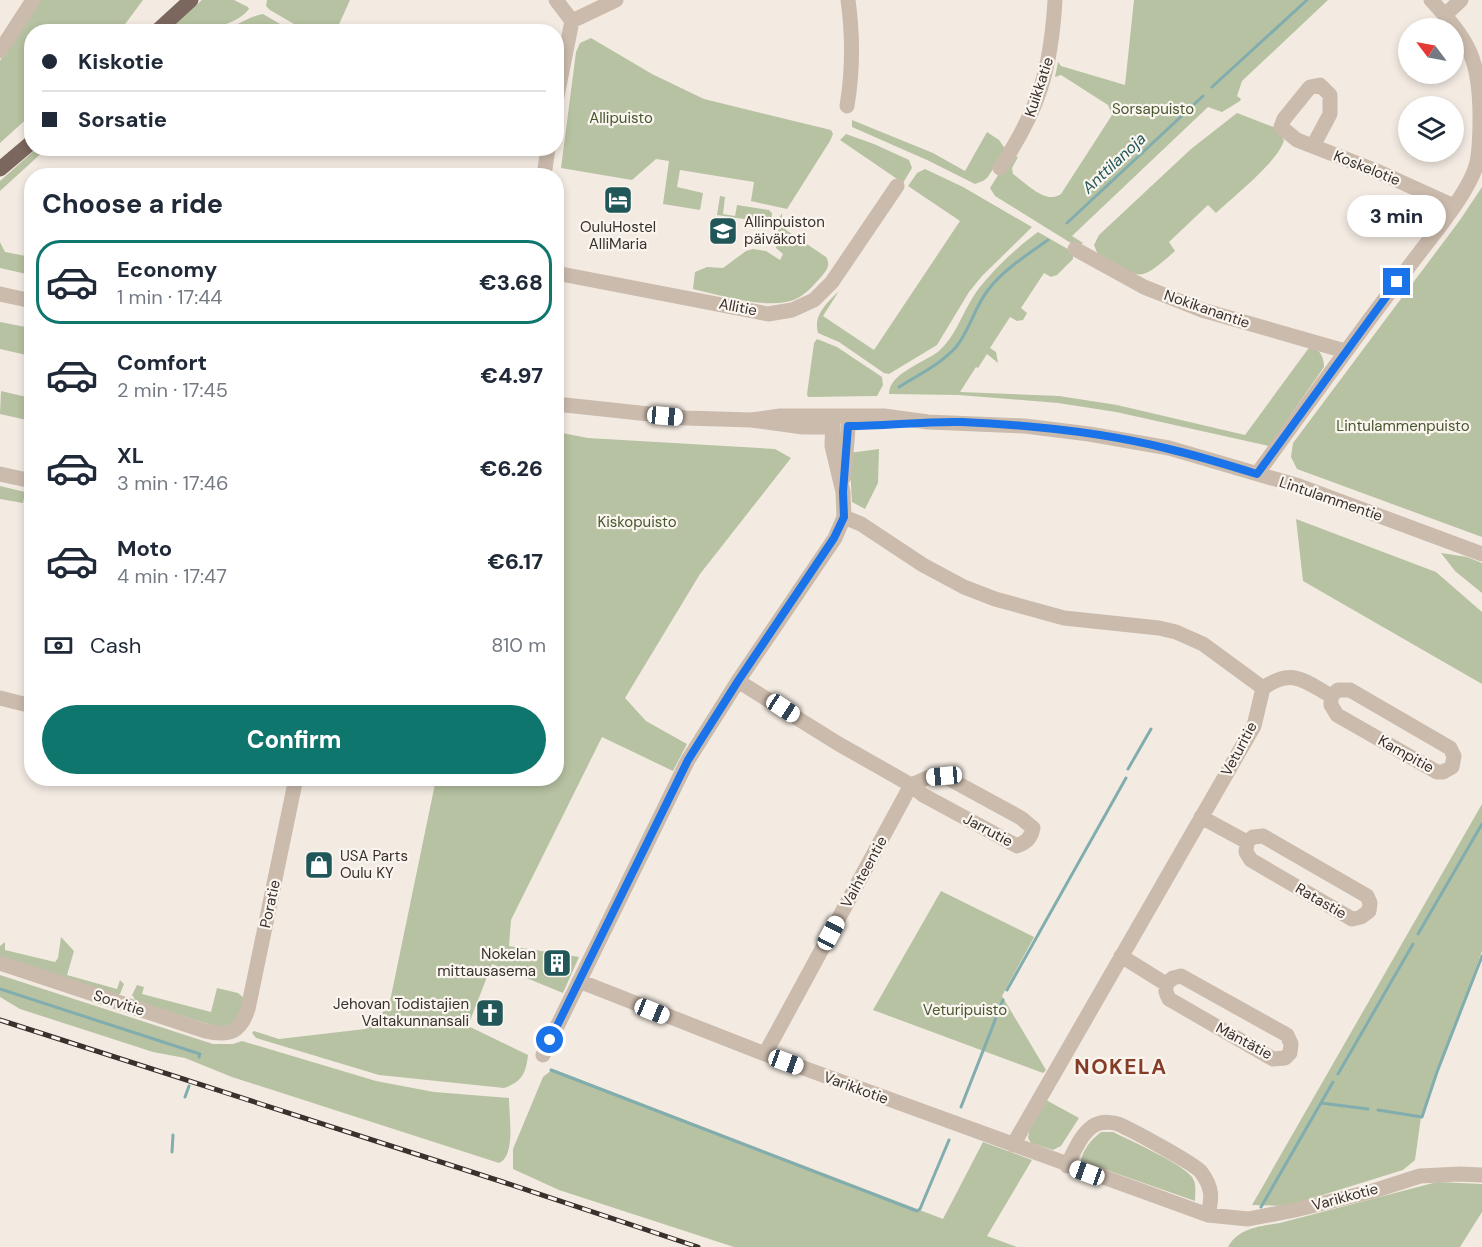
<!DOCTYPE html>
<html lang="en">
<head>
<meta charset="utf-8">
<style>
  :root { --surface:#fff; --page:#f2f2f3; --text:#1f2937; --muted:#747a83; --line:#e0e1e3; --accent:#0f766e }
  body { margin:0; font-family:"DM Sans",sans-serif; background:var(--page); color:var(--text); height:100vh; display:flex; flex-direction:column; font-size:22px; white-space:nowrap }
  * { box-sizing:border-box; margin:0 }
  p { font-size:20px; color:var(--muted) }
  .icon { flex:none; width:33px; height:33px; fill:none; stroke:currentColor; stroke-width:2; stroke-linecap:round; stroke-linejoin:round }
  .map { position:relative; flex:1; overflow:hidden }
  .panel { position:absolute; left:24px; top:168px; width:540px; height:618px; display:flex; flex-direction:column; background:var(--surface); border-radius:24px; box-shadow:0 3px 9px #0003 }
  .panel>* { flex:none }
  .hud { position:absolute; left:24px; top:24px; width:540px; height:132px; border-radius:24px; box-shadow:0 3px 9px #0003; display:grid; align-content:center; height:132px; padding:0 18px; background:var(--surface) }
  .needle { width:39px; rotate:302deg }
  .buttons { position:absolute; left:1398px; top:18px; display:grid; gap:12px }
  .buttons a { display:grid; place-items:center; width:66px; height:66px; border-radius:50%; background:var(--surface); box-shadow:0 3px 9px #0003; font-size:30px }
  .end { position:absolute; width:27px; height:27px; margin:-14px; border:8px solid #1a73e8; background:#fff; box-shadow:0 0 0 3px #fff }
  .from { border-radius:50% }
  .bubble { position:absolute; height:42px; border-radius:21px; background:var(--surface); box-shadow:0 3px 9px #0003; font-size:20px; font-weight:800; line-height:42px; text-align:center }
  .car { position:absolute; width:18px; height:36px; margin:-18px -9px; border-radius:8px; box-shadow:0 0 4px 2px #0007; background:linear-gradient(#fff 24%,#345 0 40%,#fff 0 76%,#345 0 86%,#fff 0) }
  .hud b { display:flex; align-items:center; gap:21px; height:57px; font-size:22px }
  .hud b+b { border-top:2px solid var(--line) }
  .hud i { width:15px; height:15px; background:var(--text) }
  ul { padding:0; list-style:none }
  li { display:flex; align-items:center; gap:18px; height:84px; margin:0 12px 9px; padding:0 6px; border:3px solid transparent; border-radius:24px }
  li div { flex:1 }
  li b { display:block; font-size:22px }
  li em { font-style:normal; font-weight:800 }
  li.active { border-color:var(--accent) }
  li>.icon { width:54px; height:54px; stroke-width:1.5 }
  h2 { padding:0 18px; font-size:27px; line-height:72px }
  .pay { display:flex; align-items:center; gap:15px; height:66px; padding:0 18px; font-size:22px }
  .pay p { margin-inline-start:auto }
  .action { display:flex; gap:12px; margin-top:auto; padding:12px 18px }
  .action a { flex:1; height:69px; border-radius:36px; background:var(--accent); color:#fff; font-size:24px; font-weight:800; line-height:69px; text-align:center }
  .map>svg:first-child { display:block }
</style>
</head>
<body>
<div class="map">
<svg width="1482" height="1247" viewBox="0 0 1482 1247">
  <rect width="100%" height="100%" fill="#f3ebe2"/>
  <path fill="#b7c2a2" d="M38 0H143L120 31 32 32 31 115 0 143V61Z
    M202 0H234L248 7 249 9C233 30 191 31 166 32Z
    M267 0H350L336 31H306L270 10 266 6Z
    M1134 0H1328L1242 81 1237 96 1241 99 1240 101 1222 112 1208 107 1072 236 1083 243 1080 245H1074L995 196 990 188 1010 156 1018 157 1012 168 1013 174C1026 183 1046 205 1061 194L1112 115 1108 105 1061 75 1055 77 1058 62 1061 66 1125 85Z
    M263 14 292 31H217C234 29 246 17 263 14Z
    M591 38 652 74 704 99 831 130 833 134 830 141 787 209 751 201 754 182 680 170 677 187 703 193 700 210 663 204 669 161 656 159 632 180 561 168 576 52 580 43Z
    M1237 113 1276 128 1284 140C1279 161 1233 197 1216 213L1208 205 1169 242 1175 251C1136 286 1141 277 1098 255L1094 245 1099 235 1191 149Z
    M852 120 933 153 965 171 987 132 999 140 1006 150 987 178 983 181 975 184 927 160 852 127Z
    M846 134 874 144 909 160 912 168 903 183 840 140Z
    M36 149H46L0 191V181Z
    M925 169 963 187 1032 227 982 276 969 292 937 345 889 374 884 373 839 342 818 333C813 315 827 303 839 291L823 316 874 350 960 221 908 186 917 173Z
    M1482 187V537L1297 469 1291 457 1293 443 1460 220Z
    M720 196 725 197 723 214 735 216 737 205 769 210 772 213 771 223 717 215Z
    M782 213V223L786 230 826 257C831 265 827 270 821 277 814 285 806 294 796 299 770 311 720 295 693 289L695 272 707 267 723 268 746 251 753 249 766 251 780 260 783 254 776 248 780 217Z
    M1038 232 1073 252V259L1057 275 1051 277 1044 273 1021 308 1027 313 1023 320 1017 321 1010 317 990 348 996 352 998 363 987 354 978 368 976 367 960 392 1059 396 1117 405 1245 435 1308 349 1312 346C1321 351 1324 358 1324 367L1269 446 1116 412 1058 403 959 395 889 394C889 373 924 363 939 351 955 337 962 314 973 297 986 276 1018 246 1038 232Z
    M0 242 5 252 31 257V275L0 268Z
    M0 322 31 328V356L0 349Z
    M817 339 837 347 882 377 883 385 877 396 808 397 807 394 814 343Z
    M1 391 31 398V421L0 414Z
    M557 432 588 438 775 449 791 458 700 574 625 698 646 721 687 744 673 771 602 737 511 920 509 946 579 957 563 993 492 964 468 1026 528 1055C526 1073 522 1082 504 1088L379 1075 256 1038 252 1033 254 1031 279 1039 365 1029 389 1006 436 779 556 778Z
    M879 449 878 483 865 509 852 502 849 453Z
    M0 486 25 492 23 503 0 499Z
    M1296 519 1436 572 1482 612V684L1303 581Z
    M1441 553 1467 557 1482 563V593L1455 571Z
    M1482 804V951L1421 1117 1415 1160 1403 1170 1287 1206 1252 1205Z
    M941 891 1034 937 1002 996 1046 1070 1043 1073 873 1010Z
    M61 937 74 951 67 975 117 989 120 980 124 984 120 994 118 995 0 956V946L5 942V950L55 962 58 958Z
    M0 975 213 1044H233L242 1041 376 1081 434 1092 509 1098C509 1115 516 1156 499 1163L232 1077 185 1058 153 1052 20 1009 0 997Z
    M137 985 144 987 142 994 211 1012 217 988 238 993 244 998 239 1018 232 1025 217 1027 136 1001 132 995Z
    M553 1069 943 1219 983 1142 1032 1160 987 1236 1017 1247H734L559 1190 513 1169V1149L543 1077Z
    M1046 1100 1079 1118 1061 1146 1053 1150 1031 1143 1028 1138 1030 1127Z
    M1101 1132H1113C1131 1141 1181 1163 1192 1177 1197 1184 1195 1193 1195 1201L1081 1161C1083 1149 1091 1140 1101 1132Z
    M1437 1182 1482 1184V1212L1460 1247H1228C1238 1228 1260 1226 1280 1223Z"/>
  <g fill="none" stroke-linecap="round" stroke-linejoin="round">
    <path stroke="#81adaf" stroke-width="3" d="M1212 87 1307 0
      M1067 223 1203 96
      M899 387C918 375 941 364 956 347 970 330 974 308 988 290 1003 270 1027 255 1048 240
      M1128 769 1151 729
      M1418 934 1482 824
      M0 989 200 1054 199 1057
      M1007 990 1126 778
      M551 1070 917 1211 920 1209 949 1140
      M1338 1074 1413 944
      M185 1097 189 1086
      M1321 1103 1368 1109
      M961 1107 1003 1000
      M1378 1110 1422 1117 1437 1072 1482 956
      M172 1152 173 1135
      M1261 1207 1333 1082"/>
    <path stroke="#cbbbad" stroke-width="15" d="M556 0 572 21
      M1445 15 1461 0
      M572 21 616 0
      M0 51 33 0
      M556 101 572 21
      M847 106C853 70 853 36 848 0
      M1313 146 1330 114V95L1320 85 1310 87 1284 119 1281 127 1297 140 1379 172 1454 206
      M1000 168C1039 109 1051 70 1055 0
      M544 176 548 148
      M1075 249 1144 287 1202 310 1345 351
      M556 273 768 314 792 310 814 300 832 282 897 186
      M0 294 32 301
      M556 404 686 418 751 420 803 427H833
      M751 420 780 416H884L928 422 1025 426 1089 434 1169 448 1299 486 1482 554
      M0 474 32 481
      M1257 474C1306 406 1355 338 1405 272 1424 245 1471 192 1477 162 1480 147 1480 132 1480 117 1480 59 1469 41 1431 0
      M844 477 849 417
      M844 517 861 524 923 565 964 587 995 599 1064 618 1159 628 1176 632 1203 644 1263 688
      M738 681 837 743 911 785 923 795 1017 846C1026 842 1031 839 1033 828L1021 818 944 776 927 778 911 785
      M1263 688C1292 668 1303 680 1331 696V705L1337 715 1437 772H1443L1452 767 1454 756 1450 748 1350 690H1338L1331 696
      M0 698 32 706
      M1201 817 1247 842 1253 837 1263 836 1367 896 1370 903 1369 911 1361 917 1352 919 1251 860 1246 852 1247 842
      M1121 956 1166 984 1173 978 1181 976 1287 1035 1291 1044 1290 1053 1285 1058 1273 1059 1169 999 1166 992V984
      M0 963 205 1031C228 1036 240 1034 248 1009L296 778
      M579 981 765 1054 1208 1215 1248 1219 1295 1210 1373 1191 1420 1176 1460 1174 1482 1175
      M765 1054 911 785
      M543 1055 688 760 738 681 835 538 844 517 843 492 832 446 833 417
      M1013 1145 1254 726 1263 688
      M1067 1166C1074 1152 1083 1127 1100 1123 1104 1122 1113 1122 1118 1124 1130 1129 1195 1164 1201 1172 1213 1188 1212 1198 1208 1215"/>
    <path stroke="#7b675d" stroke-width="15" d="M156 32 191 0
      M0 169 32 142"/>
    <g stroke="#3a302c" stroke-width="5">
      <path id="rail" d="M0 1020 503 1182 698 1247"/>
    </g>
    <use href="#rail" stroke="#faf5ee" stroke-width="3" stroke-dasharray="9" stroke-linecap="butt"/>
  </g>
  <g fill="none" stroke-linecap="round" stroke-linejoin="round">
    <path stroke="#1a73e8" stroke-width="8" d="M550 1040 688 760 738 681 834 538 844 517 843 492 848 426C886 426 924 421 962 422 1031 425 1102 432 1169 449 1199 456 1228 465 1257 474L1397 282"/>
  </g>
  <defs>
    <g id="hotel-square" transform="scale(1.5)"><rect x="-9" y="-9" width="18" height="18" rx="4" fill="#22575a" stroke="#faf5ee"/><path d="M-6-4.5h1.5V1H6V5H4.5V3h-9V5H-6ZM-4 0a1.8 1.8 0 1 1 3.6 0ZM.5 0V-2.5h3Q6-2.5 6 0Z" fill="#fff"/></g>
    <g id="school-square" transform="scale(1.5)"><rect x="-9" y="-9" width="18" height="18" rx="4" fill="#22575a" stroke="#faf5ee"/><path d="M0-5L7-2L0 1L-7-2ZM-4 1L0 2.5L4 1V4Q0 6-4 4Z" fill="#fff"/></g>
    <g id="shop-square" transform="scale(1.5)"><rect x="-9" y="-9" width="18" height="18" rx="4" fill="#22575a" stroke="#faf5ee"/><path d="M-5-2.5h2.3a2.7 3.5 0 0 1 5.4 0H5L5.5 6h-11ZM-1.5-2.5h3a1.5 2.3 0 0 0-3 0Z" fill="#fff"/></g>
    <g id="building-square" transform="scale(1.5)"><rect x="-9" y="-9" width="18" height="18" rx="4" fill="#22575a" stroke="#faf5ee"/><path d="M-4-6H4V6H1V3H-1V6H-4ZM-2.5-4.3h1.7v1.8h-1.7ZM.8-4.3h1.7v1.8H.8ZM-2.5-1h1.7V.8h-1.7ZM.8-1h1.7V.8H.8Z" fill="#fff"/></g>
    <g id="church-square" transform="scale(1.5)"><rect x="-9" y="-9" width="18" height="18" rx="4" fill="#22575a" stroke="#faf5ee"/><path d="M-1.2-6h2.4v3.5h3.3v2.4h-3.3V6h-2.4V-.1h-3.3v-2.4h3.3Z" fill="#fff"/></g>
  </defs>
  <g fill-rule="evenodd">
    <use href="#hotel-square" x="618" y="200"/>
    <use href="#school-square" x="723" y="231"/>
    <use href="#shop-square" x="319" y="865"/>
    <use href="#building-square" x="557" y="963"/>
    <use href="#church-square" x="490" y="1013"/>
  </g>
  <g text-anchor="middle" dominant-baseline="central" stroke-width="4.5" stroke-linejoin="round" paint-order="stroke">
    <g font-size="15" fill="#3a302c" stroke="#faf5ee">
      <text transform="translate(1039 87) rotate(-72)">Kuikkatie</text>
      <text transform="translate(1367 168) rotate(22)">Koskelotie</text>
      <text transform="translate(738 307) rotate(11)">Allitie</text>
      <text transform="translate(1207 309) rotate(19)">Nokikanantie</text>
      <text transform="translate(1331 499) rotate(19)">Lintulammentie</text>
      <text transform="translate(1239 749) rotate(-62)">Veturitie</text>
      <text transform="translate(1406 754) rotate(29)">Kampitie</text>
      <text transform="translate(988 830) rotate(28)">Jarrutie</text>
      <text transform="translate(864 872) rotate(-61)">Vaihteentie</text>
      <text transform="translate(1321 901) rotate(30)">Ratastie</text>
      <text transform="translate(270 904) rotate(-78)">Poratie</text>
      <text transform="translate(119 1003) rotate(18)">Sorvitie</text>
      <text transform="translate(1244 1041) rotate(28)">Mäntätie</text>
      <text transform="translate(856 1088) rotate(20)">Varikkotie</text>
      <text transform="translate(1345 1197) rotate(-15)">Varikkotie</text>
    </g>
    <g font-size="15" fill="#495730" stroke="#faf5ee">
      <text x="1153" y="109">Sorsapuisto</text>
      <text x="621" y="118">Allipuisto</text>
      <text x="1403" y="426">Lintulammenpuisto</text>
      <text x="637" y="522">Kiskopuisto</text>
      <text x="965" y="1010">Veturipuisto</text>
    </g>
    <g font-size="15" fill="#3a302c" stroke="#faf5ee" text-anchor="start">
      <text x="744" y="222">Allinpuiston<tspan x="744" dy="17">päiväkoti</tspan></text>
      <text x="618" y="227" text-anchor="middle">OuluHostel<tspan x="618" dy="17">AlliMaria</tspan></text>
      <text x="340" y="856">USA Parts<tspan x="340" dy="17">Oulu KY</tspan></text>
      <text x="536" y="954" text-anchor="end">Nokelan<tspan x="536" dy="17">mittausasema</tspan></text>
      <text x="469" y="1004" text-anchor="end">Jehovan Todistajien<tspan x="469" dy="17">Valtakunnansali</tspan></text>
    </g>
    <g font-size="16" font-style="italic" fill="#22575a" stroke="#faf5ee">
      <text transform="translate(1114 163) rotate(-43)">Anttilanoja</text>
    </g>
    <g font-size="21" font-weight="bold" letter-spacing="1.5" fill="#863d28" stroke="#faf5ee">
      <text x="1121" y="1067">NOKELA</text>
    </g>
  </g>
</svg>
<div class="buttons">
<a><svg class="needle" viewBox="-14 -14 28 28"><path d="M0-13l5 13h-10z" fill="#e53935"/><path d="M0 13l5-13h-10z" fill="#747a83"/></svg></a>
<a><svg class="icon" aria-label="layers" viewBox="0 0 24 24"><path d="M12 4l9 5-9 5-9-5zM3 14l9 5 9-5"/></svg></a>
</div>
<i class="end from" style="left:550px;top:1040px"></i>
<i class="end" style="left:1397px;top:282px"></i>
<div class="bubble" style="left:1347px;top:195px;width:99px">3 min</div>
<i class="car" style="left:665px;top:416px;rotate:95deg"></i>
<i class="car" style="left:783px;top:708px;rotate:123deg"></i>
<i class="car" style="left:944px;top:776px;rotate:265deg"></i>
<i class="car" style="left:831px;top:933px;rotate:28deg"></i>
<i class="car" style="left:652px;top:1011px;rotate:112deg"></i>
<i class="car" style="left:786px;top:1062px;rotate:110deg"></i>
<i class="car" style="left:1087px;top:1173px;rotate:290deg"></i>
<div class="hud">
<b><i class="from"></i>Kiskotie</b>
<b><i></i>Sorsatie</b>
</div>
<section class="panel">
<h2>Choose a ride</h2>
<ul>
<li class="active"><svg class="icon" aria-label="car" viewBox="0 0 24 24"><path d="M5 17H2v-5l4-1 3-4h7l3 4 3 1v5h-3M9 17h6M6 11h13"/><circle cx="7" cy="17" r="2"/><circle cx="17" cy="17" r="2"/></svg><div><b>Economy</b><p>1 min · 17:44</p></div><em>€3.68</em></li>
<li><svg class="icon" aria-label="car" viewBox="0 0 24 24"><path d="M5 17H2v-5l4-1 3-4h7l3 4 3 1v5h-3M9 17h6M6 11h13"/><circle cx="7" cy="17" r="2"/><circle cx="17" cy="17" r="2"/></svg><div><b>Comfort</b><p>2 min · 17:45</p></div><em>€4.97</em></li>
<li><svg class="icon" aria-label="car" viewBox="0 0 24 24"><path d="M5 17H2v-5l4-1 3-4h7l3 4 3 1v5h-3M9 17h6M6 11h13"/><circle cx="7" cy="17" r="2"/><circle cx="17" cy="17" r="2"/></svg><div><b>XL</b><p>3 min · 17:46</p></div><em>€6.26</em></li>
<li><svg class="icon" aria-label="car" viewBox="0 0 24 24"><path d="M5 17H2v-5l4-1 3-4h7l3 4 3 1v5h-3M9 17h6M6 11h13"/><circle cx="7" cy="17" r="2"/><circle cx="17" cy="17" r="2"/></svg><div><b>Moto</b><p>4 min · 17:47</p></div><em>€6.17</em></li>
</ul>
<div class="pay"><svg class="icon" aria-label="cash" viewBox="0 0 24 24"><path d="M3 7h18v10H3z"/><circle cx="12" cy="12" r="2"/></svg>Cash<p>810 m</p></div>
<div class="action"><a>Confirm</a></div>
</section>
</div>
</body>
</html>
